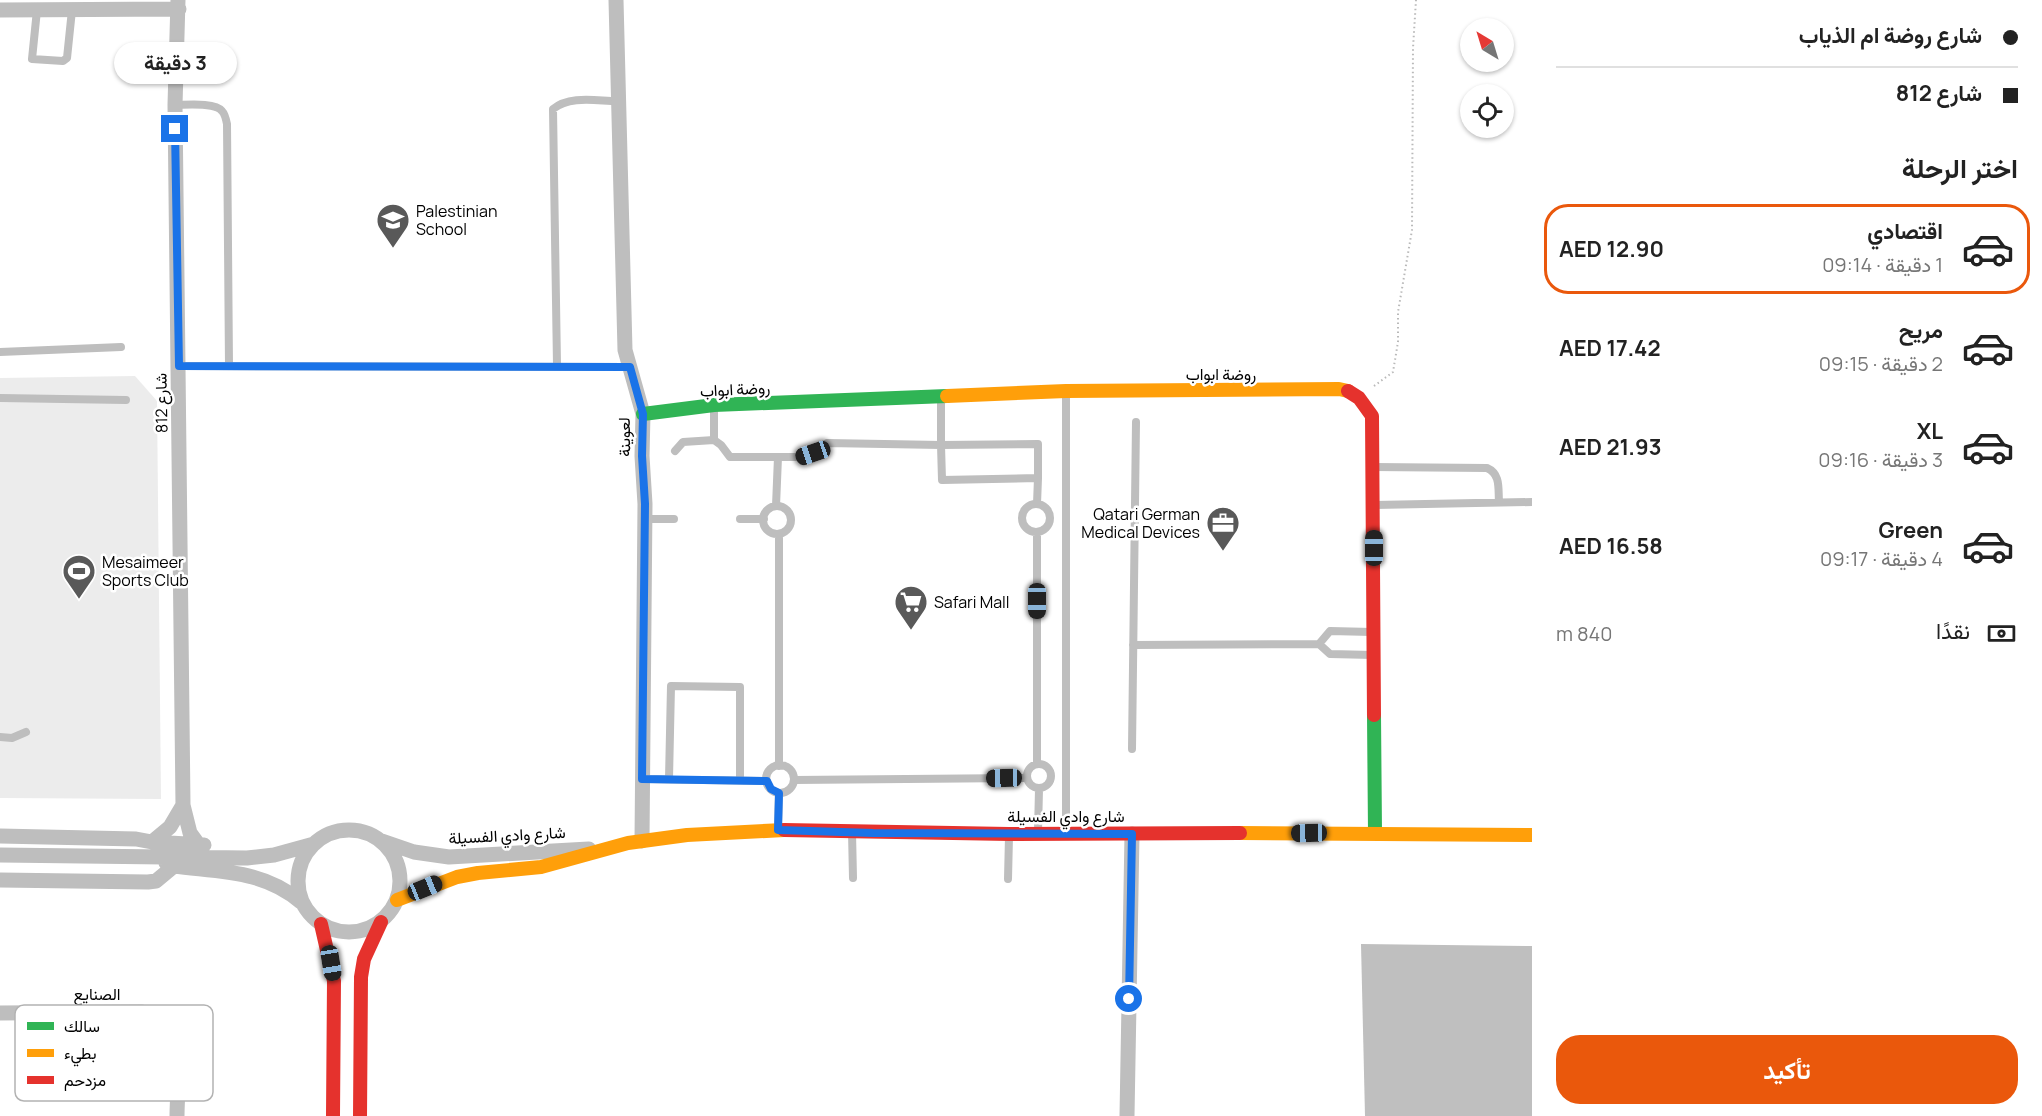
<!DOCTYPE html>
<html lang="ar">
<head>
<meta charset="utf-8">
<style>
  :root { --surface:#fff; --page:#f2f2f2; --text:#222; --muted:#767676; --line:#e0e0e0; --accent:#ea580c }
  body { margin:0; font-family:Manrope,Vazirmatn,sans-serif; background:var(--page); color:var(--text); direction:rtl; height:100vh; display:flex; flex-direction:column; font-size:22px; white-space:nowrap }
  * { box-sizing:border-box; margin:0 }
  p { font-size:20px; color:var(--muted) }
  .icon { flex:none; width:33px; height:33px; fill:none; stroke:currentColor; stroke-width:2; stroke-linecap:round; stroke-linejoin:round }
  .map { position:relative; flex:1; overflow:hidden; direction:ltr }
  .panel { display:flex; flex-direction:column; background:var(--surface); width:510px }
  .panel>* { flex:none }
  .top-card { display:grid; align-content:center; height:132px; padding:0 24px; background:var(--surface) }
  .needle { width:39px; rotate:322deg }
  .controls { position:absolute; left:1460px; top:18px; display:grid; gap:12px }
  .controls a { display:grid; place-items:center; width:54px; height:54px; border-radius:50%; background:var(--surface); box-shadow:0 2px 4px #0004; font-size:30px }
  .end { position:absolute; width:27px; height:27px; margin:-14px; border:8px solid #1a73e8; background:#fff; box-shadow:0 0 0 3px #fff }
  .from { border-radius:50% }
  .bubble { position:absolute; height:42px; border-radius:21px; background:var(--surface); box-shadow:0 2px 4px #0004; font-size:20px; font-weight:700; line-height:42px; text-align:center; direction:rtl }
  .car { position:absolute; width:18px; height:36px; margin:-18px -9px; border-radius:8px; box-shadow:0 0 4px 2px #0007; background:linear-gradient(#222 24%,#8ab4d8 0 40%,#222 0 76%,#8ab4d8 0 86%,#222 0) }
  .top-card b { display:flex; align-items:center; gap:21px; height:57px; font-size:22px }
  .top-card b+b { border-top:2px solid var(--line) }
  .top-card i { width:15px; height:15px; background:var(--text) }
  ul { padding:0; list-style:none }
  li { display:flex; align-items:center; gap:18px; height:90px; margin:0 12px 9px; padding:0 12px; border:3px solid transparent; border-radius:24px }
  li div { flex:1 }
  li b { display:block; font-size:22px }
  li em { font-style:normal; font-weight:700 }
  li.current { border-color:var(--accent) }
  li>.icon { width:54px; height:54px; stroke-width:1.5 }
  h2 { padding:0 24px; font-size:27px; line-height:72px }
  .pay { display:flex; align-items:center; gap:15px; height:66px; padding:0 24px; font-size:22px }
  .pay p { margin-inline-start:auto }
  .button { display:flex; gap:12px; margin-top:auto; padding:12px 24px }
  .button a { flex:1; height:69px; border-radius:24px; background:var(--accent); color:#fff; font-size:24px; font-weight:700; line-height:69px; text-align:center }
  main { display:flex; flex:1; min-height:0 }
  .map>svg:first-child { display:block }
</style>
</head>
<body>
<main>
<section class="panel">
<div class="top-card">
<b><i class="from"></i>شارع روضة ام الذياب</b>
<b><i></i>شارع 812</b>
</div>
<h2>اختر الرحلة</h2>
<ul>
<li class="current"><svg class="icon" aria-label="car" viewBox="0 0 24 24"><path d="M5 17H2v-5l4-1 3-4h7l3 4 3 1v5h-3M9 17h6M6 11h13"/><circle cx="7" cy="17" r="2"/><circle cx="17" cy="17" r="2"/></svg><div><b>اقتصادي</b><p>1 دقيقة · 09:14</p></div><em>AED 12.90</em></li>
<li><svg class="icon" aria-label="car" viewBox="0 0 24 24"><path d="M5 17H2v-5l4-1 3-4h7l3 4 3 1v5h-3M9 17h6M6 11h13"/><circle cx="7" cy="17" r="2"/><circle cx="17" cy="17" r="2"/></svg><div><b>مريح</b><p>2 دقيقة · 09:15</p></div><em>AED 17.42</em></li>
<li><svg class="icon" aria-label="car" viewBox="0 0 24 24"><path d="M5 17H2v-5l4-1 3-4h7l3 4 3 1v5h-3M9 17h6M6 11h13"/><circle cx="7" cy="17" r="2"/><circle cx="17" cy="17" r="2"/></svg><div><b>XL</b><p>3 دقيقة · 09:16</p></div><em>AED 21.93</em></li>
<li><svg class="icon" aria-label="car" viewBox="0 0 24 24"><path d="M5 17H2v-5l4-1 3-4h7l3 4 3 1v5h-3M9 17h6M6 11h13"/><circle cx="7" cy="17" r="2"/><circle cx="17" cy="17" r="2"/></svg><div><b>Green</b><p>4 دقيقة · 09:17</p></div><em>AED 16.58</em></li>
</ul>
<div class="pay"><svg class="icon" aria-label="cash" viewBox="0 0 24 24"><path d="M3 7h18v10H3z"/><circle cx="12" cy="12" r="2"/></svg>نقدًا<p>840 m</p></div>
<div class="button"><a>تأكيد</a></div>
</section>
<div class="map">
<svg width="1532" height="1116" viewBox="0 0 1532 1116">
  <rect width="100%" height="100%" fill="#fff"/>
  <path fill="#ececec" d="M135 376 157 401 161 799 0 798V378Z"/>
  <path fill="#bfbfbf" d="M1361 944 1532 946V1116H1365Z"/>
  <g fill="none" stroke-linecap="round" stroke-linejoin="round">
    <path stroke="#b9b9b9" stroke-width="2" stroke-dasharray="1.5 3" stroke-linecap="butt" d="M1374 386 1393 372 1398 342V312L1412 230 1413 48 1416 0"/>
    <path stroke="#bebebe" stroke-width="8" d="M37 10 32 59 63 61 67 58 72 10
      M175 105C186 105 215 102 222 111 225 114 226 119 227 124L229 366
      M0 352 121 347
      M557 365 553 109C570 95 597 101 617 101
      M179 366 630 367
      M1066 394V832
      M941 397V445L1038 444V478
      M0 398 126 400
      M714 406V440L721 445 730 457H799L813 453 827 443 941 445 942 480 1038 478 1037 504
      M675 451 683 442 714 440
      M1373 467 1487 468C1501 474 1498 489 1499 502
      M1022 518a14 14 0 1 1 28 0a14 14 0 1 1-28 0Z
      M1375 505 1532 502
      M776 506 778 457
      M763 520a14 14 0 1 1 28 0a14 14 0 1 1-28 0Z
      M644 519H674
      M740 519H764
      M1319 644 1330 631 1372 632
      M1133 645 1319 644 1330 654 1373 655
      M0 737 12 738 26 732
      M1132 749 1136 422
      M1027 776a12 12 0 1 1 24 0a12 12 0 1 1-24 0Z
      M1037 764V532
      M766 779a14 14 0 1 1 28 0a14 14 0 1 1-28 0Z
      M779 766V534
      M642 779 767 781
      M669 779 671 686 740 687V780
      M794 780 1027 778
      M778 827 779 793
      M852 832 853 878
      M1038 832 1039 789
      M1008 879 1009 836"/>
    <path stroke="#bebebe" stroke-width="15" d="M178 0 175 105 183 805 190 833 198 844
      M616 0 625 350 643 414 642 456 645 504 642 841
      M0 10 179 9
      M298 881a51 51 0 1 1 102 0a51 51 0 1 1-102 0Z
      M0 836 136 839 152 842 204 845
      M382 841 414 852 449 857 589 849
      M152 842 170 827 183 805
      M0 855 247 858 274 855 314 844
      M166 863 174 866C220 872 264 870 301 902
      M0 880 148 882 156 881 174 866
      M0 1013 141 1012C153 1014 167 1017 173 1030 182 1045 177 1096 177 1116
      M1127 1116 1132 834"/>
    <path stroke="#30b455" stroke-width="14" d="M643 414 714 405 947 396
      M1374 715 1375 832"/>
    <path stroke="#ff9f0a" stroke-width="14" d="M947 396 1066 391 1339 389 1348 391
      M1240 833 1532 835
      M397 900 457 877 478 873 541 867 628 843 687 835 784 830"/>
    <path stroke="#e5322d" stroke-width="14" d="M1348 391 1359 398 1372 416 1374 715
      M784 830 1009 834 1240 833
      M321 924 334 981 333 1116
      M360 1116 361 977 364 959 381 922"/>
  </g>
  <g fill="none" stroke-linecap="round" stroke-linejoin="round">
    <path stroke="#1a73e8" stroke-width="8" d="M175 129 179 366 630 367 643 414 642 456 645 504 642 779 767 781 771 789 779 793 778 830 873 833 1132 834 1129 999"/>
  </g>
  <defs>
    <g id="school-pin" transform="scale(1.725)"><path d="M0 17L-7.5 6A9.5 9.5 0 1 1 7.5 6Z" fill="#595959" stroke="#fff"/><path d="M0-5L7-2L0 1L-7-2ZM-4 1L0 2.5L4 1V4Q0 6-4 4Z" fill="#fff"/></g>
    <g id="office-pin" transform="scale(1.725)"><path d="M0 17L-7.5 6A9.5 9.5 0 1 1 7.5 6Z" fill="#595959" stroke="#fff"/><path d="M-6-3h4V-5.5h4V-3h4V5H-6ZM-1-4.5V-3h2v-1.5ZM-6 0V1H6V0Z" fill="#fff"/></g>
    <g id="stadium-pin" transform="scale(1.725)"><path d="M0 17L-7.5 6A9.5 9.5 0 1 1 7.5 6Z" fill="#595959" stroke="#fff"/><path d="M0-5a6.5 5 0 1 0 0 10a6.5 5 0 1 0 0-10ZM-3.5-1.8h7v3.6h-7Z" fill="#fff"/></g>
    <g id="supermarket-pin" transform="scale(1.725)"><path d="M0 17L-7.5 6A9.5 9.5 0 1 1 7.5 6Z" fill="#595959" stroke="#fff"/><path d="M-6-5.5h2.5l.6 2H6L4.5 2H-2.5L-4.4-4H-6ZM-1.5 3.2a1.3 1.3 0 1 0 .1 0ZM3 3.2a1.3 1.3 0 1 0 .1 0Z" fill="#fff"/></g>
  </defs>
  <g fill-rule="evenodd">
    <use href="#school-pin" x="393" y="220"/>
    <use href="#office-pin" x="1223" y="523"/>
    <use href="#stadium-pin" x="79" y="571"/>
    <use href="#supermarket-pin" x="911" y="602"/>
  </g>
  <g text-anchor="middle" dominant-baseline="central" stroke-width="5" stroke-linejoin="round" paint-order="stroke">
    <g font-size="16" fill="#000" stroke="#fff" text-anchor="start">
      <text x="416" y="211">Palestinian<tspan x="416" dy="18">School</tspan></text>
      <text x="1200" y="514" text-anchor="end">Qatari German<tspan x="1200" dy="18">Medical Devices</tspan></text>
      <text x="102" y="562">Mesaimeer<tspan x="102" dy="18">Sports Club</tspan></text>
      <text x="934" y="602">Safari Mall</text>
    </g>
    <g font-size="16" fill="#000" stroke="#fff">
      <text x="1221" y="374">روضة ابواب</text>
      <text transform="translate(735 389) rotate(-3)">روضة ابواب</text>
      <text transform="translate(161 403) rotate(-91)">شارع 812</text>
      <text transform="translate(624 437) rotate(-91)">لعوينة</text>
      <text x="1066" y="816">شارع وادي الفسيلة</text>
      <text transform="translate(507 835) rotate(-3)">شارع وادي الفسيلة</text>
      <text x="97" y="994">الصنايع</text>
    </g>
  </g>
  <rect x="15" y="1005" width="198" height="96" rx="9" fill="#fff" stroke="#b2b2b2" stroke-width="1.5"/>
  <rect x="27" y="1022" width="27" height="8" fill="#30b455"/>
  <rect x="27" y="1049" width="27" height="8" fill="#ff9f0a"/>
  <rect x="27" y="1076" width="27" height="8" fill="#e5322d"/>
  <g font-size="16" fill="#000">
    <text x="64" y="1032">سالك</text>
    <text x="64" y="1059">بطيء</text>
    <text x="64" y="1086">مزدحم</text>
  </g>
</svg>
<div class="controls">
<a><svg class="needle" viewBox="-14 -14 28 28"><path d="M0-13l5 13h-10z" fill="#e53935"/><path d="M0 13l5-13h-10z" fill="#767676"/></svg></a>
<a><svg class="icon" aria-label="locate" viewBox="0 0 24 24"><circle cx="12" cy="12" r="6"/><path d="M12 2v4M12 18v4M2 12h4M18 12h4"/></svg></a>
</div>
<i class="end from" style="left:1129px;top:999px"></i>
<i class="end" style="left:175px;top:129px"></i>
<div class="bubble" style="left:114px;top:42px;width:123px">3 دقيقة</div>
<i class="car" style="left:813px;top:453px;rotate:251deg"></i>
<i class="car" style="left:1374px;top:548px;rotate:0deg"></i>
<i class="car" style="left:1037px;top:601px;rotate:180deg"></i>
<i class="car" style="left:1004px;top:778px;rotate:269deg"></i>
<i class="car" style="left:1309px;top:833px;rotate:269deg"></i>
<i class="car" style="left:425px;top:888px;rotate:68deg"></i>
<i class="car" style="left:331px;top:963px;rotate:171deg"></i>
</div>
</main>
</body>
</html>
